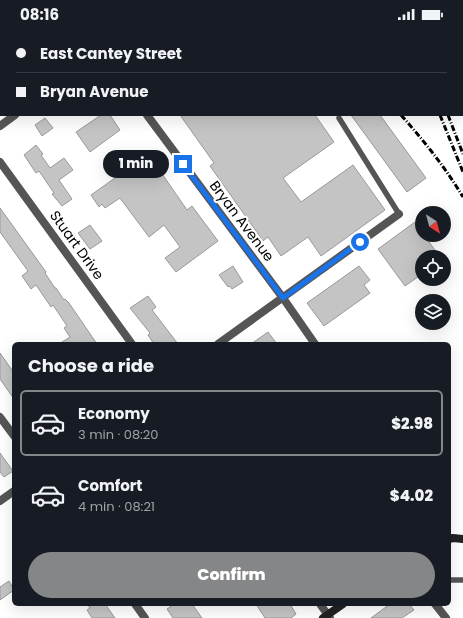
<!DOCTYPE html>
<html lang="en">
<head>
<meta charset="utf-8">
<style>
  :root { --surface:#171b24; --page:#242831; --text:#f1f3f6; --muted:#9ea1a6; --line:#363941; --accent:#858687 }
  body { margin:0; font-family:Poppins,sans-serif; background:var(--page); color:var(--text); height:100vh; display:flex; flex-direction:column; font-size:15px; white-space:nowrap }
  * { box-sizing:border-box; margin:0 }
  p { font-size:13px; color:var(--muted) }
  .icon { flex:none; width:22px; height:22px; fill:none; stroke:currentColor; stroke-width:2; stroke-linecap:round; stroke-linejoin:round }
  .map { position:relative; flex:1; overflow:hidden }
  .drawer { position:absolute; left:12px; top:314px; width:439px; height:264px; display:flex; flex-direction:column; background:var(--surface); border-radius:6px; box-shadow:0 4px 16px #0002 }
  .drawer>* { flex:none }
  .guide { position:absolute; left:0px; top:0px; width:463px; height:88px; box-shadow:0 4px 16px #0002; display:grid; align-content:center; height:88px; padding:0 16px; background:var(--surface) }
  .needle { width:26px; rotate:144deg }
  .buttons { position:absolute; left:415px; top:178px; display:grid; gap:8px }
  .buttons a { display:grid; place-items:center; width:36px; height:36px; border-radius:50%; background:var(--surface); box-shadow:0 4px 16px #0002; font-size:20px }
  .end { position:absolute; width:18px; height:18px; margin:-9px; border:5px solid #1a73e8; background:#fff; box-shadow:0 0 0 2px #fff }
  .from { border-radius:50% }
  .bubble { position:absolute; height:28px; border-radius:14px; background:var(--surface); box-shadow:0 4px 16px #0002; font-size:13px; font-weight:800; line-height:28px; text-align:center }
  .guide b { display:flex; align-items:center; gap:14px; height:38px; font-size:15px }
  .guide b+b { border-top:1px solid var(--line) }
  .guide i { width:10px; height:10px; background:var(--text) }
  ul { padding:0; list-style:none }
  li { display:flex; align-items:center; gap:12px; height:66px; margin:0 8px 6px; padding:0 8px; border:2px solid transparent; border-radius:6px }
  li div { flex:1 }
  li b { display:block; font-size:15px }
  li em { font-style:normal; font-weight:800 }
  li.current { border-color:var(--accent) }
  li>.icon { width:36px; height:36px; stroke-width:1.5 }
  h2 { padding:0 16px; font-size:18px; line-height:48px }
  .cta { display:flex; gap:8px; margin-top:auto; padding:8px 16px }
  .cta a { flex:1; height:46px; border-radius:24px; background:var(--accent); color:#fff; font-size:16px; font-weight:800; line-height:46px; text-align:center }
  .status { display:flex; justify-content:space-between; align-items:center; height:28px; padding:0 20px; background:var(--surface); direction:ltr }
  .status svg { height:11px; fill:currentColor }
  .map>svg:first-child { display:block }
</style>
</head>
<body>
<div class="status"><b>08:16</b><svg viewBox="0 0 49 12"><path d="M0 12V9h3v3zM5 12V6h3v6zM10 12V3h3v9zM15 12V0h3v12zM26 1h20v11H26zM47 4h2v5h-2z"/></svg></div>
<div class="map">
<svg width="463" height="590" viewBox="0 0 463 590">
  <rect width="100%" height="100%" fill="#fff"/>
  <path fill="#c4c4c4" stroke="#999" d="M101 87H110L120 102 90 124 76 104Z
    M180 87H315L334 114 283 150 301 174 353 137 385 182 321 228 308 209 281 228 268 209 263 213 210 138 214 135Z
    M351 87H380L426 150 407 164Z
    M45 90 53 100 42 108 35 97Z
    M36 117 43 126 41 127 50 140 64 130 73 142 59 152 72 171 62 178 52 166 54 165 39 143 36 145 24 127Z
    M146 128 156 141 158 140 187 182 192 178 218 213 176 244 165 230 180 219 164 197 149 209 120 170 105 180 102 176 99 179 91 167Z
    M0 180 46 244 45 245 55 260H56L64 272 65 271 69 275 97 316H59L70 309 64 300 67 298 53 277 51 279 36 257 31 261 22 248 28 243 0 204Z
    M415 194 422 204V207H424L440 229H422V246L405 258 378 221Z
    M90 197 102 213 90 221 78 205Z
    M233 238 243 254 232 261 230 258 228 259 219 247Z
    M359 238 370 252 364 257 370 265 324 298 307 275Z
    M148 268 156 279 152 282 178 316H154L148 307 150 305 130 280Z
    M268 304 277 316H251Z
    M0 325 14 345V371L0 351Z
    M0 425 13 443 4 449 0 444Z
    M9 553 14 562 0 572V559Z
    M87 576H105L115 590H92L87 582 90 580Z
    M174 576H192L202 590H173L167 581Z
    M256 576H290L296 586 291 590H265Z
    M390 576H409L414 582 402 590H371Z"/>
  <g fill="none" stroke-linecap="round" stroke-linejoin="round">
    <path stroke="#555" stroke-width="5.5" d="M339 90 399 186
      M449 552H463"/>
    <path stroke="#555" stroke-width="8" d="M83 0 84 1
      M134 1 136 0
      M147 87 283 270 315 316
      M0 98 15 87
      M0 134 132 316
      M218 316 399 186
      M0 389 14 408
      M0 473 14 463
      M135 576 145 590
      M320 576 330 590
      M435 576 446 590"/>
    <path stroke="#222" stroke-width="8" d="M449 511 453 510 463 511
      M323 590 343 576"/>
    <path stroke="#000" stroke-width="3" stroke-dasharray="6 2 1 2" stroke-linecap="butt" d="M304 0 305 1
      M406 0V1
      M413 0 414 1
      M401 87C424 113 445 139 463 169
      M440 87 463 144
      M448 87 463 126"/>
  </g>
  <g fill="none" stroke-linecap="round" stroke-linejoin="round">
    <path stroke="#1a73e8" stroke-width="5" d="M183 136 283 270 360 214"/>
  </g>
  <g text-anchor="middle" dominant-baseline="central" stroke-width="4" stroke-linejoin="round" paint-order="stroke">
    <g font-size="14" fill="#000" stroke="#fff">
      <text transform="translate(242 193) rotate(53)">Bryan Avenue</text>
      <text transform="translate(77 217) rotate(54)">Stuart Drive</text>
    </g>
  </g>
</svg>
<div class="buttons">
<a><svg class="needle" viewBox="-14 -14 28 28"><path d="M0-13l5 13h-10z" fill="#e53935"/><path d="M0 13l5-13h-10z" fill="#9ea1a6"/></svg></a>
<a><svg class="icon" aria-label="locate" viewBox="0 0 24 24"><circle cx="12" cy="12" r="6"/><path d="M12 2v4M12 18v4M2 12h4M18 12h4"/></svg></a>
<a><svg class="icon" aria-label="layers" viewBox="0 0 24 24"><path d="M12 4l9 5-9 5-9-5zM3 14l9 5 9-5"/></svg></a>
</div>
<i class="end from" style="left:360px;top:214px"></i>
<i class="end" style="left:183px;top:136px"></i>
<div class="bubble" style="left:103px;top:122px;width:66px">1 min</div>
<div class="guide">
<b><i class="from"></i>East Cantey Street</b>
<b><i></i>Bryan Avenue</b>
</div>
<section class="drawer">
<h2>Choose a ride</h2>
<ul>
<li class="current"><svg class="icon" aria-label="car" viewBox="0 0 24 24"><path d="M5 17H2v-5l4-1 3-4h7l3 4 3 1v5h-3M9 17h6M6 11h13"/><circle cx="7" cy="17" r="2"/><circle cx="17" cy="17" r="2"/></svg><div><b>Economy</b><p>3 min · 08:20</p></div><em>$2.98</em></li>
<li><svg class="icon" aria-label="car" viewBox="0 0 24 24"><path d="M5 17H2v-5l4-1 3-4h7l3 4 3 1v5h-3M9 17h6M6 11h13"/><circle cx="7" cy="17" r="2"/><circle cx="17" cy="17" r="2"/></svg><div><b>Comfort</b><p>4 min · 08:21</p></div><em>$4.02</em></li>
</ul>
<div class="cta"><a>Confirm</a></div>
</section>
</div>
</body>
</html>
